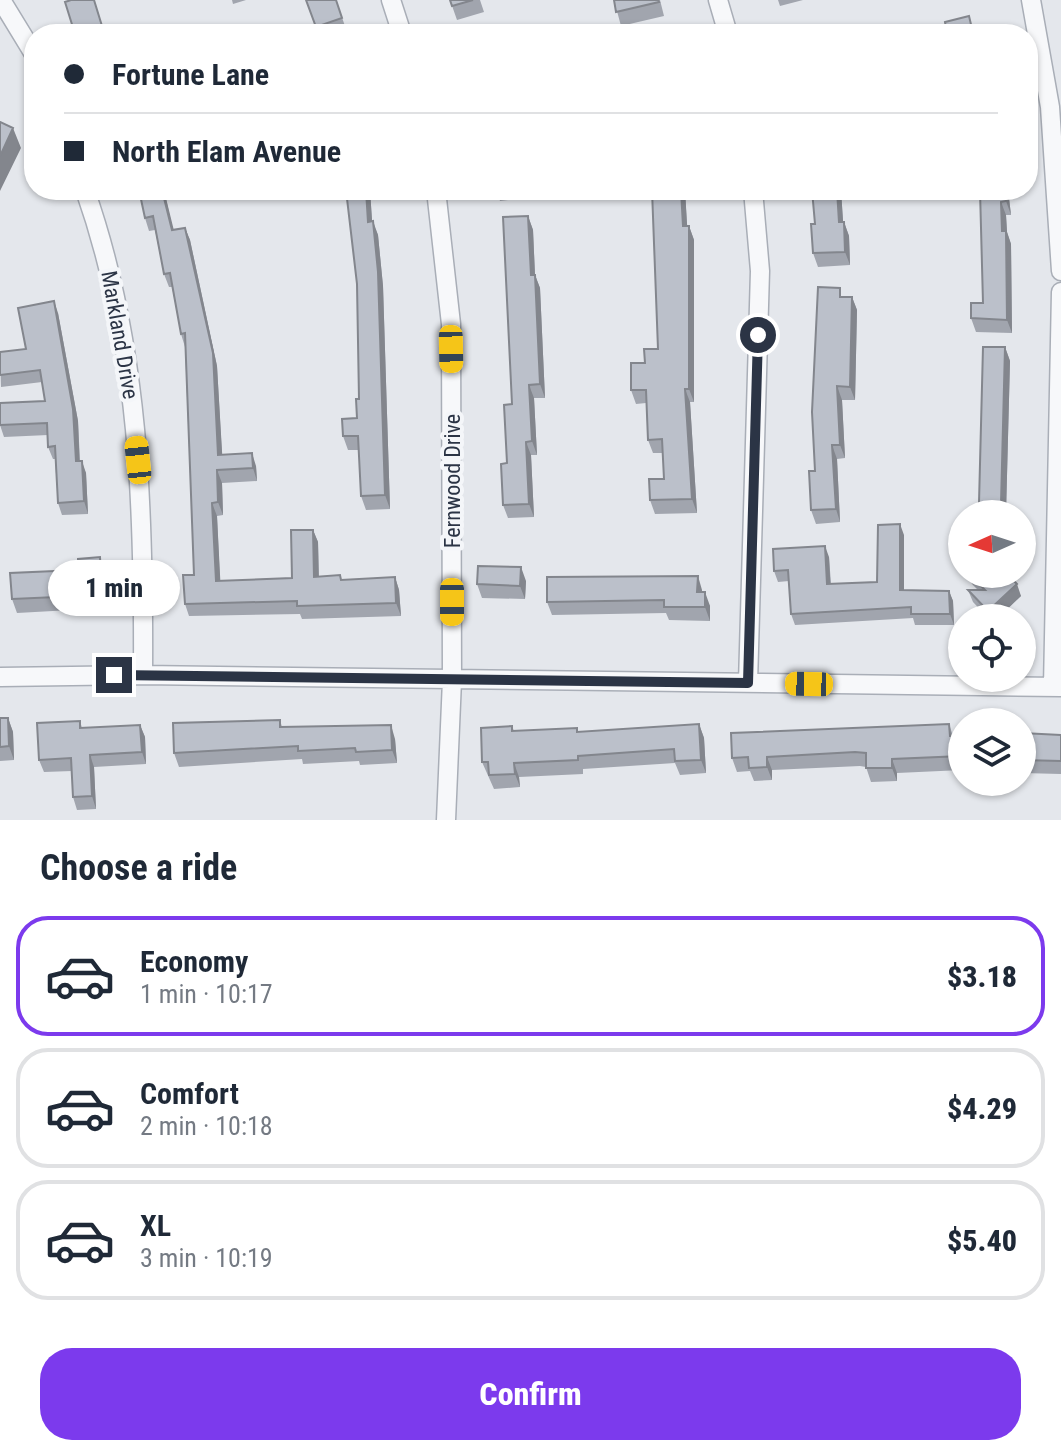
<!DOCTYPE html>
<html lang="en">
<head>
<meta charset="utf-8">
<style>
  :root { --surface:#fff; --page:#f2f2f3; --text:#1f2937; --muted:#747a83; --line:#e0e1e3; --accent:#7c3aed }
  body { margin:0; font-family:"Roboto Condensed",sans-serif; background:var(--page); color:var(--text); height:100vh; display:flex; flex-direction:column; font-size:30px; white-space:nowrap }
  * { box-sizing:border-box; margin:0 }
  p { font-size:26px; color:var(--muted) }
  .icon { flex:none; width:44px; height:44px; fill:none; stroke:currentColor; stroke-width:2; stroke-linecap:round; stroke-linejoin:round }
  .map { position:relative; height:820px; overflow:hidden }
  .panel { display:flex; flex-direction:column; background:var(--surface); flex:1 }
  .panel>* { flex:none }
  .guide { position:absolute; left:24px; top:24px; width:1014px; height:176px; border-radius:32px; box-shadow:0 2px 6px #0004; display:grid; align-content:center; height:176px; padding:0 40px; background:var(--surface) }
  .needle { width:52px; rotate:267deg }
  .fabs { position:absolute; left:948px; top:500px; display:grid; gap:16px }
  .fabs a { display:grid; place-items:center; width:88px; height:88px; border-radius:50%; background:var(--surface); box-shadow:0 2px 6px #0004; font-size:40px }
  .end { position:absolute; width:36px; height:36px; margin:-18px; border:10px solid #2b3445; background:#fff; box-shadow:0 0 0 4px #fff }
  .from { border-radius:50% }
  .bubble { position:absolute; height:56px; border-radius:28px; background:var(--surface); box-shadow:0 2px 6px #0004; font-size:26px; font-weight:800; line-height:56px; text-align:center }
  .car { position:absolute; width:24px; height:48px; margin:-24px -12px; border-radius:10px; box-shadow:0 0 6px 2px #0007; background:linear-gradient(#f5c518 24%,#345 0 40%,#f5c518 0 76%,#345 0 86%,#f5c518 0) }
  .guide b { display:flex; align-items:center; gap:28px; height:76px; font-size:30px }
  .guide b+b { border-top:2px solid var(--line) }
  .guide i { width:20px; height:20px; background:var(--text) }
  ul { padding:0; list-style:none }
  li { display:flex; align-items:center; gap:24px; height:120px; margin:0 16px 12px; padding:0 24px; border:4px solid var(--line); border-radius:32px }
  li div { flex:1 }
  li b { display:block; font-size:30px }
  li em { font-style:normal; font-weight:800 }
  li.active { border-color:var(--accent) }
  li>.icon { width:72px; height:72px; stroke-width:1.5 }
  h2 { padding:0 40px; font-size:36px; line-height:96px }
  .button { display:flex; gap:16px; margin-top:auto; padding:16px 40px }
  .button a { flex:1; height:92px; border-radius:32px; background:var(--accent); color:#fff; font-size:32px; font-weight:800; line-height:92px; text-align:center }
  .map>svg:first-child { display:block }
</style>
</head>
<body>
<div class="map">
<svg width="1061" height="820" viewBox="0 0 1061 820">
  <rect width="100%" height="100%" fill="#e4e7ec"/>
  <g fill="none" stroke-linecap="round" stroke-linejoin="round">
    <g stroke="#a9aeb7" stroke-width="21">
      <path id="minor" d="M1 0 34 54
        M391 0 402 34
        M718 0 728 34
        M1031 0 1050 107 1061 271
        M85 190C140 346 144 511 143 675
        M436 190 451 324 452 680 446 820
        M0 677 143 675 1061 687
        M748 683 760 271 753 190
        M1053 687 1061 292"/>
    </g>
    <use href="#minor" stroke="#f7f8fa" stroke-width="18"/>
  </g>
  <path fill="#a1a5ae" d="M94 0 105 34H75Z
    M232 0H246L233 4Z
    M306 0H336L347 32 341 34H318Z
    M450 0H480L484 12 457 20Z
    M614 0H660L664 16 621 26Z
    M778 0H803L780 6Z
    M139 190H164L173 230 185 228 190 240 217 366 222 455 256 466 257 481 222 483 223 515 217 516 220 581 292 578 313 530 318 542 319 577 342 580 395 577 399 590 401 616 302 619 300 614 189 616 185 604 194 575 185 347 181 334 172 287H169L164 274 155 230 149 231 145 218Z
    M346 190H370L372 221 378 235 383 286 390 509 366 510 361 496 359 450H348L343 436 357 418 359 399 357 284Z
    M496 190H532L533 197 500 201Z
    M685 190 687 226H689L694 240V402H690L697 513 655 514 650 500 664 479 663 453H653L648 440 646 403 636 404 631 390 645 363 658 349Z
    M812 190H841L843 222H844L849 236 850 265 818 267 813 253 815 224Z
    M980 190H1008L1011 215H1006L1007 232 1011 244 1012 333 976 332 971 318 983 303Z
    M528 216 533 230 535 275 540 288 545 398H534L537 455H531L534 517 508 518 503 505Z
    M843 297H852L857 310 855 400H842L845 458 837 459 840 522 816 524 811 510 815 471Z
    M58 313 78 421 80 461 86 473 88 514 62 515 58 503 55 459H53L48 447V435L4 437 0 425 45 401 42 382 1 387 0 352 26 349Z
    M1005 347 1010 361 1006 514H983L979 503Z
    M904 535V590L949 591 953 601 954 625H915L913 618 795 625 791 614 789 581 778 582 774 571 829 557 831 584 877 582Z
    M100 557 105 571 107 608 17 613 12 599 78 570Z
    M968 574H1007L1021 596 998 618H988L973 602 968 590H978L972 584Z
    M526 581 525 599 482 598 477 584Z
    M702 590V592L710 606V621L669 620 666 613 552 615 547 602Z
    M0 718H8L13 732 14 760 0 761Z
    M280 720 282 727 395 739 397 763 360 765 359 761 303 764 302 759 179 767 174 753Z
    M80 721 82 728 140 725 145 737 146 764 94 767 96 809 77 810 73 797 72 771 44 772 39 760Z
    M699 724 704 738 706 773 680 775 675 763 583 769V774L519 777 520 787 494 789 482 762 512 726 514 731 578 732Z
    M949 724 953 736 962 735V770L897 773V781L871 782 866 767 860 766 772 770V780L754 781 750 771 737 772 732 758Z
    M1022 733 1061 735V774L1022 773Z
    M974 782H1018V784L976 786Z"/>
  <path fill="#83868d" d="M13 128 21 148 0 191V156Z
    M162 190H164L177 243 172 230Z
    M366 190H370L373 235 368 222Z
    M681 190H685L688 240 683 226Z
    M837 190H841L844 236 839 222Z
    M1005 190H1008L1011 215 1006 201Z
    M1001 202 1006 215 1007 232 1011 244 1012 333 1007 320Z
    M528 216 533 230 535 275 540 288 545 398 540 384 531 275Z
    M373 221 378 235 383 286 390 509 385 495Z
    M844 222 849 236 850 265 845 252Z
    M689 226 694 240V402L689 389Z
    M185 228 190 240 217 366 223 468 218 455Z
    M852 297 857 310 855 400 850 387Z
    M54 301 58 313 78 421 80 473 76 461Z
    M1005 347 1010 361 1006 514H1005L1001 504Z
    M529 385 534 398 537 455 532 441Z
    M837 386 842 400 845 458 840 445Z
    M685 389 690 402 697 513 692 499Z
    M526 442 531 455 534 517 529 504Z
    M832 445 837 459 840 522 836 509Z
    M252 453 256 466 257 481 253 468Z
    M82 461 86 473 88 514 84 501Z
    M217 470 222 483 223 515 218 502Z
    M212 503 217 516 221 594 216 581Z
    M900 524 904 535V601L900 590Z
    M313 530 318 542 319 590 314 577Z
    M825 546 829 557 831 595 827 584Z
    M100 557 105 571 107 608 102 595Z
    M521 567 526 581 525 599 520 586Z
    M698 576 702 590V606L697 592Z
    M395 577 399 590 401 616 396 603Z
    M1017 584 1021 596 998 618H991L988 611Z
    M949 591 953 601 954 625 950 614Z
    M705 592 710 606V621L705 607Z
    M8 718 13 732 14 760 9 746Z
    M699 724 704 738 706 773 701 760Z
    M140 725 145 737 146 764 142 752Z
    M391 725 395 739 397 763 392 750Z
    M90 755 94 767 96 809 92 796Z
    M767 757 772 770V780L767 767Z
    M892 759 897 773V781L892 768Z
    M514 763 519 777 520 787 515 774Z"/>
  <path fill="#bbc0ca" stroke="#83868d" stroke-width="2" d="M71 0H94L102 26 75 34 65 2Z
    M306 0H336L342 18 316 27Z
    M450 0H473L452 6Z
    M614 0H658L659 2 616 12Z
    M969 16 973 33 976 32 977 34H947L945 22Z
    M0 122 13 128 0 156Z
    M139 190H162L172 230 185 228 213 353 218 455 252 453 253 468 217 470 218 502 212 503 216 581 292 578 291 530H313L314 577 340 575 341 580 395 577 396 603 297 606V601L185 604 183 575H194L185 333 181 334 170 273 164 274 153 216 145 218Z
    M346 190H366L368 222 373 221 378 272 385 495 361 496 358 436H343L342 419 357 418 356 399H359L357 284Z
    M652 190H681L683 226H689V389H685L692 499 650 500 649 479H664L662 439 648 440 646 390H631V363H645L644 349H658Z
    M812 190H837L839 222H844L845 252 813 253 811 224H815Z
    M980 190H1005L1006 201 1001 202 1002 231H1006L1007 320 971 318V303H983Z
    M528 216 531 275H535L540 384 529 385 532 441 526 442 529 504 503 505 501 464 507 463 504 405 512 404 503 217Z
    M818 287 840 288V297H852L850 387 837 386 840 445H832L836 509 811 510 809 471H815L812 412Z
    M54 301 73 409 76 461H82L84 501 58 503 55 446 48 447 47 423 0 425V403L45 401 40 370 0 375V352L26 349 18 308Z
    M983 347H1005L1001 504 979 503Z
    M900 524V590L949 591 950 614H911V607L791 614 788 570 774 571 773 549 825 546 827 584 877 582 878 525Z
    M100 557 102 595 12 599 10 573 78 570V559Z
    M478 566 521 567 520 586 477 584Z
    M969 574H1007L1017 584 988 611 968 590H985Z
    M698 576 697 592H705V607H664V600L547 602V577Z
    M0 718H8L9 746 0 747Z
    M280 720V727L391 725 392 750 356 752 355 748 298 751V746L174 753 173 723Z
    M80 721V728L140 725 142 752 90 755 92 796 73 797 71 758 39 760 37 723Z
    M699 724 701 760 675 761 674 749 578 756V760L514 763 515 774 489 775 488 762H482L481 728 512 726V731L577 728V732Z
    M949 724 950 736 962 735V756L892 759V768H866V753L855 752 767 757V767L749 768 748 757 732 758 731 733Z
    M1022 733 1061 735V761L1022 760Z"/>
  <g fill="none" stroke-linecap="round" stroke-linejoin="round">
    <path stroke="#2b3445" stroke-width="10" d="M114 675 748 683 758 335"/>
  </g>
  <g text-anchor="middle" dominant-baseline="central" stroke-width="8" stroke-linejoin="round" paint-order="stroke">
    <g font-size="22" fill="#2b3445" stroke="#f4f6f9">
      <text transform="translate(120 335) rotate(80)">Markland Drive</text>
      <text transform="translate(452 481) rotate(-90)">Fernwood Drive</text>
    </g>
  </g>
</svg>
<div class="fabs">
<a><svg class="needle" viewBox="-14 -14 28 28"><path d="M0-13l5 13h-10z" fill="#e53935"/><path d="M0 13l5-13h-10z" fill="#747a83"/></svg></a>
<a><svg class="icon" aria-label="locate" viewBox="0 0 24 24"><circle cx="12" cy="12" r="6"/><path d="M12 2v4M12 18v4M2 12h4M18 12h4"/></svg></a>
<a><svg class="icon" aria-label="layers" viewBox="0 0 24 24"><path d="M12 4l9 5-9 5-9-5zM3 14l9 5 9-5"/></svg></a>
</div>
<i class="end from" style="left:758px;top:335px"></i>
<i class="end" style="left:114px;top:675px"></i>
<div class="bubble" style="left:48px;top:560px;width:132px">1 min</div>
<i class="car" style="left:451px;top:349px;rotate:179deg"></i>
<i class="car" style="left:138px;top:460px;rotate:354deg"></i>
<i class="car" style="left:452px;top:602px;rotate:180deg"></i>
<i class="car" style="left:809px;top:684px;rotate:271deg"></i>
<div class="guide">
<b><i class="from"></i>Fortune Lane</b>
<b><i></i>North Elam Avenue</b>
</div>
</div>
<section class="panel">
<h2>Choose a ride</h2>
<ul>
<li class="active"><svg class="icon" aria-label="car" viewBox="0 0 24 24"><path d="M5 17H2v-5l4-1 3-4h7l3 4 3 1v5h-3M9 17h6M6 11h13"/><circle cx="7" cy="17" r="2"/><circle cx="17" cy="17" r="2"/></svg><div><b>Economy</b><p>1 min · 10:17</p></div><em>$3.18</em></li>
<li><svg class="icon" aria-label="car" viewBox="0 0 24 24"><path d="M5 17H2v-5l4-1 3-4h7l3 4 3 1v5h-3M9 17h6M6 11h13"/><circle cx="7" cy="17" r="2"/><circle cx="17" cy="17" r="2"/></svg><div><b>Comfort</b><p>2 min · 10:18</p></div><em>$4.29</em></li>
<li><svg class="icon" aria-label="car" viewBox="0 0 24 24"><path d="M5 17H2v-5l4-1 3-4h7l3 4 3 1v5h-3M9 17h6M6 11h13"/><circle cx="7" cy="17" r="2"/><circle cx="17" cy="17" r="2"/></svg><div><b>XL</b><p>3 min · 10:19</p></div><em>$5.40</em></li>
</ul>
<div class="button"><a>Confirm</a></div>
</section>
</body>
</html>
